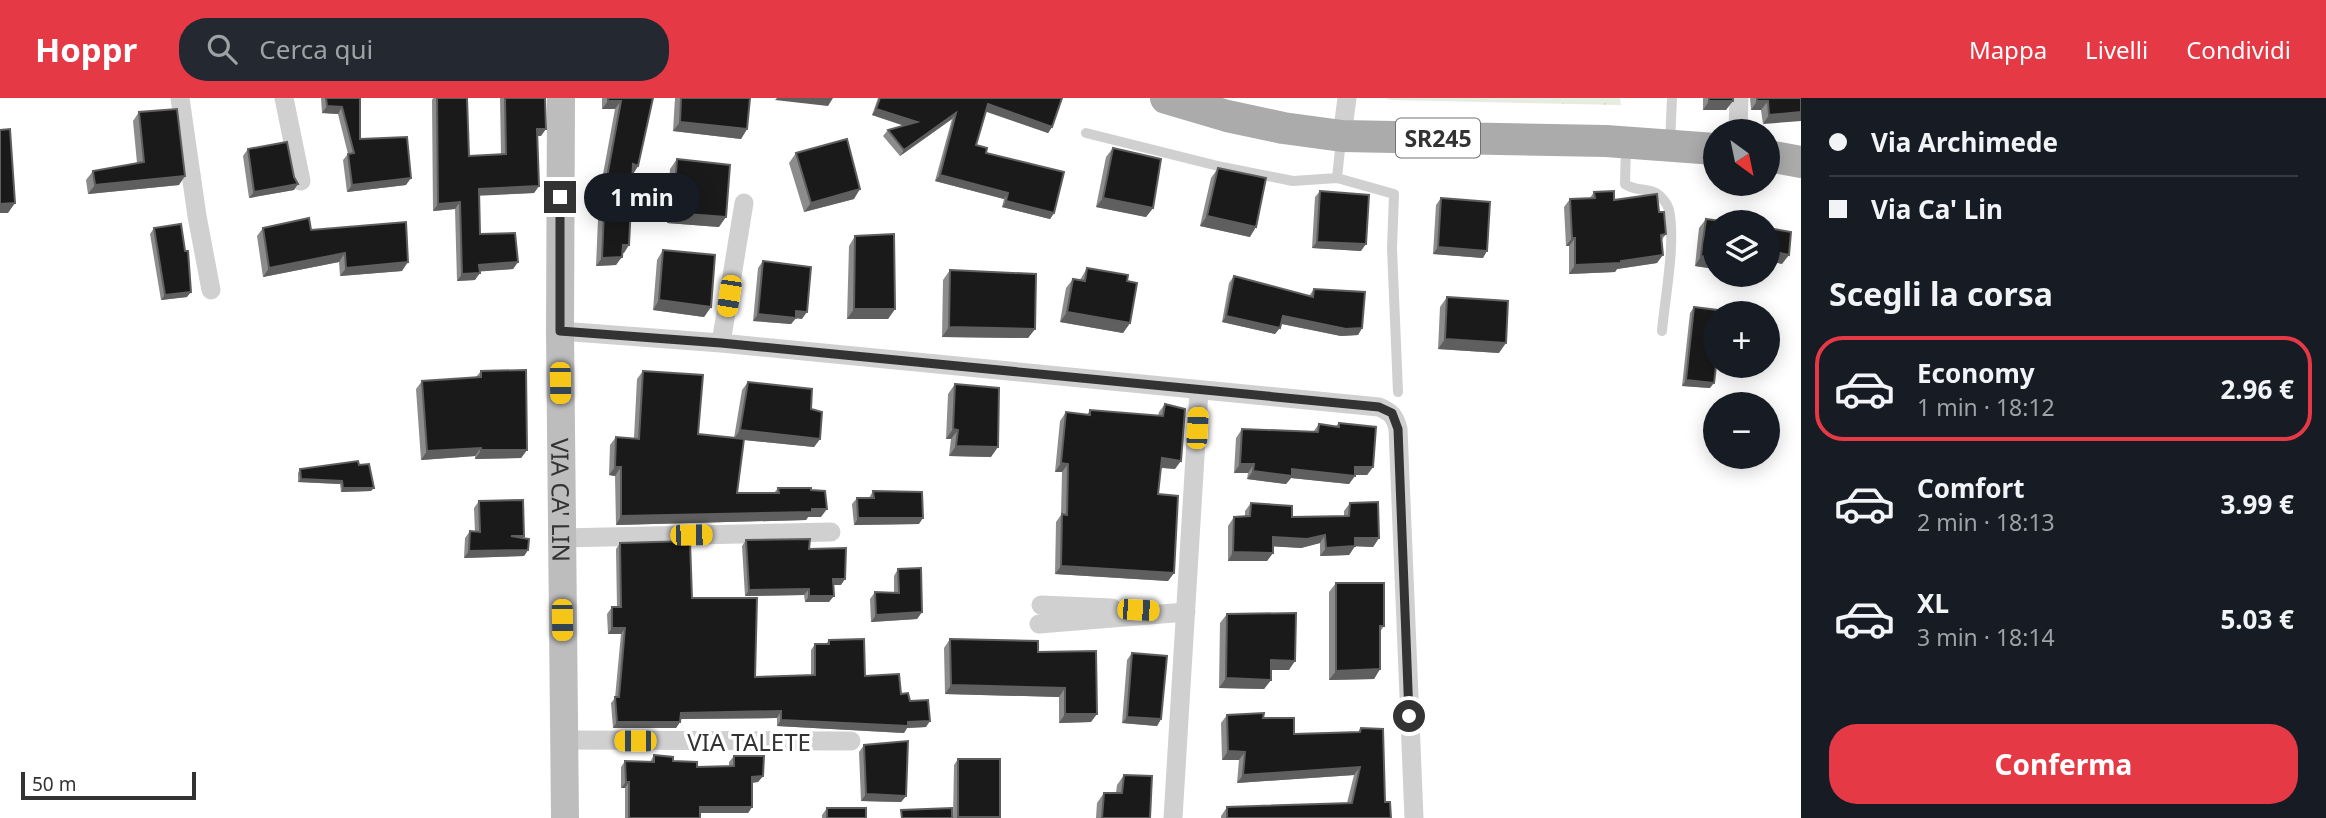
<!DOCTYPE html>
<html lang="it">
<head>
<meta charset="utf-8">
<style>
  :root { --surface:#171b24; --page:#242831; --text:#f1f3f6; --muted:#9ea1a6; --line:#363941; --accent:#e63946 }
  body { margin:0; font-family:"Noto Sans",sans-serif; background:var(--page); color:var(--text); height:100vh; display:flex; flex-direction:column; font-size:26px; white-space:nowrap }
  * { box-sizing:border-box; margin:0 }
  p { font-size:23px; color:var(--muted) }
  .icon { flex:none; width:38px; height:38px; fill:none; stroke:currentColor; stroke-width:2; stroke-linecap:round; stroke-linejoin:round }
  .map { position:relative; flex:1; overflow:hidden }
  .details { display:flex; flex-direction:column; background:var(--surface); width:525px }
  .details>* { flex:none }
  .top-card { display:grid; align-content:center; height:154px; padding:0 28px; background:var(--surface) }
  .needle { width:46px; rotate:147deg }
  .controls { position:absolute; left:1703px; top:21px; display:grid; gap:14px }
  .controls a { display:grid; place-items:center; width:77px; height:77px; border-radius:50%; background:var(--surface); box-shadow:0 4px 18px #0003; font-size:35px }
  .scale { position:absolute; left:21px; bottom:18px; width:175px; box-sizing:border-box; padding-left:7px; border:4px solid #333; border-top:0; font-size:19px; line-height:24px; white-space:nowrap; color:#333; -webkit-text-stroke:5px #fff; paint-order:stroke }
  .end { position:absolute; width:32px; height:32px; margin:-16px; border:9px solid #333; background:#fff; box-shadow:0 0 0 4px #fff }
  .from { border-radius:50% }
  .bubble { position:absolute; height:49px; border-radius:24px; background:var(--surface); box-shadow:0 4px 18px #0003; font-size:23px; font-weight:700; line-height:49px; text-align:center }
  .car { position:absolute; width:21px; height:42px; margin:-21px -10px; border-radius:9px; box-shadow:0 0 5px 2px #0007; background:linear-gradient(#f5c518 24%,#345 0 40%,#f5c518 0 76%,#345 0 86%,#f5c518 0) }
  .top-card b { display:flex; align-items:center; gap:24px; height:66px; font-size:26px }
  .top-card b+b { border-top:2px solid var(--line) }
  .top-card i { width:18px; height:18px; background:var(--text) }
  ul { padding:0; list-style:none }
  li { display:flex; align-items:center; gap:21px; height:105px; margin:0 14px 10px; padding:0 14px; border:4px solid transparent; border-radius:28px }
  li div { flex:1 }
  li b { display:block; font-size:26px }
  li em { font-style:normal; font-weight:700 }
  li.on { border-color:var(--accent) }
  li>.icon { width:63px; height:63px; stroke-width:1.5 }
  h2 { padding:0 28px; font-size:32px; line-height:84px }
  .action { display:flex; gap:14px; margin-top:auto; padding:14px 28px }
  .action a { flex:1; height:80px; border-radius:28px; background:var(--accent); color:#fff; font-size:28px; font-weight:700; line-height:80px; text-align:center }
  header { display:flex; align-items:center; gap:42px; box-sizing:border-box; height:98px; padding:0 35px; background:var(--accent); color:#fff }
  header strong { font-size:33px }
  nav { display:flex; gap:38px; margin-inline-start:auto; font-size:24px }
  .search { width:490px; height:63px; background:var(--page); display:flex; align-items:center; gap:18px; box-sizing:border-box; padding:0 24px; border-radius:28px; color:var(--muted); font-size:26px }
  main { display:flex; flex:1; min-height:0 }
  .map>svg:first-child { display:block }
</style>
</head>
<body>
<header>
<strong>Hoppr</strong>
<div class="search"><svg class="icon" aria-label="search" viewBox="0 0 24 24"><circle cx="10" cy="10" r="6"/><path d="M15 15l6 6"/></svg>Cerca qui</div>
<nav><a>Mappa</a><a>Livelli</a><a>Condividi</a></nav>
</header>
<main>
<div class="map">
<svg width="1801" height="720" viewBox="0 0 1801 720">
  <defs>
    <pattern id="grass-tufts" width="24" height="20" patternUnits="userSpaceOnUse" patternTransform="scale(1.75)"><rect width="24" height="20" fill="#e6ecdf"/><path d="M3 7l-1-3M5 7V3M7 7l1-3M15 17l-1-3M17 17v-4M19 17l1-3" fill="none" stroke="#c6cbc0"/></pattern>
  </defs>
  <rect width="100%" height="100%" fill="#fff"/>
  <path fill="url(#grass-tufts)" d="M1386 0H1620L1621 7 1390 2Z"/>
  <g fill="none" stroke-linecap="round" stroke-linejoin="round">
    <path stroke="#d0d0d0" stroke-width="10" d="M1086 35 1222 69 1293 83 1337 80 1394 96 1392 150 1398 294
      M1670 45 1672 0
      M1626 48 1625 86C1635 94 1651 89 1660 98 1664 102 1668 108 1669 112 1676 144 1665 199 1662 233
      M1337 80 1341 42"/>
    <path stroke="#d0d0d0" stroke-width="19" d="M180 0 197 118 211 192
      M284 0 301 83
      M1738 33 1739 0
      M1342 38 1347 0
      M560 233 721 245 1379 309C1391 314 1395 318 1398 331L1414 720
      M721 245 744 105
      M561 440 831 434
      M1041 507 1112 510
      M1039 526 1186 514
      M564 642 851 643
      M1173 720 1199 293"/>
    <path stroke="#bdbdbd" stroke-width="28" id="s1" d="M561 0 560 233 565 720"/>
    <path stroke="#ababab" stroke-width="32" d="M1166 0 1227 18 1283 30 1342 38 1606 43 1715 51
      M1768 58 1801 64"/>
  </g>
  <path fill="#8c8c8c" d="M321 0H360V41L406 87 347 94 343 62 348 56 338 16 322 15Z
    M433 0H467L469 58 501 56 500 0H545L541 38H537L539 88 534 95 479 97 480 136 518 164 513 171 479 173 475 182 457 183 455 111 433 113 432 2Z
    M602 0H653L638 68 633 76 624 155H622L616 167 596 168 599 98 615 11H602Z
    M675 0H750L747 31 741 41 673 33Z
    M878 0H1062L1052 29 1048 35 986 13 976 47 1054 115 1050 121 1002 109 1004 101 935 83 952 21 900 58 883 38 888 32 904 28 872 17Z
    M1703 0H1733L1726 12H1703Z
    M1750 0H1801L1763 26 1761 12H1751Z
    M139 14 179 87 88 96 86 82 93 73 137 65 133 23Z
    M1113 50 1153 110 1146 119 1096 109 1106 59Z
    M248 51 294 92 249 100 243 58Z
    M796 55 854 101 804 114 789 65Z
    M677 61 719 129 667 125 670 71Z
    M1218 70 1250 139 1200 128 1211 80Z
    M1320 93 1361 153 1312 150 1315 99Z
    M1594 94 1614 102 1659 114 1666 136 1661 143 1657 165 1617 171 1615 174 1569 176V148H1566L1564 109 1570 101 1590 100Z
    M1441 100 1483 160 1433 156 1436 107Z
    M1706 121 1715 171 1695 168 1699 130Z
    M154 130 187 199 161 202 150 136Z
    M263 130 311 132 402 173 340 178 339 164 263 179 257 138Z
    M855 138 895 211 888 221H847L849 148Z
    M663 152 711 209 704 219 653 212 657 162Z
    M763 163 802 221 796 220 791 226 753 223 758 170Z
    M1087 170 1127 183 1130 225 1123 235 1060 224 1066 190 1073 181 1080 182Z
    M950 172 1035 231 1028 240 942 239 943 182Z
    M1234 178 1309 198 1314 191 1362 230 1358 237 1341 238 1281 226 1275 236 1222 224 1229 185Z
    M1447 199 1499 255 1438 251 1440 209Z
    M1694 209 1715 215 1710 290 1682 288 1690 215Z
    M481 273 527 352 521 360 475 361V358L421 362 416 291 422 283 476 279Z
    M643 273 698 336 734 340 742 292 748 284 811 311 820 341 814 349 744 342 737 395H774L778 390 811 392 821 419H808L806 422 616 427 615 378 609 377 610 347 616 339 634 340 637 281Z
    M955 286 991 359 949 358 951 341H946L948 296Z
    M1165 306 1175 371 1161 370 1158 396 1174 475 1168 483 1055 476 1056 424 1061 417 1062 374H1055L1060 323 1066 314 1087 317 1090 312 1158 318 1159 314Z
    M1339 325 1373 369 1367 377H1355L1349 386 1291 380 1286 386 1247 381 1248 375H1234L1236 340 1242 331 1313 334 1319 326 1336 328Z
    M358 363 371 393 341 394 340 386 298 384V375L300 371Z
    M873 393 919 426 854 427 852 406 857 400H869Z
    M479 403 524 438 523 440 528 452 524 458 464 460 465 440 470 433 475 434 474 410Z
    M1251 405 1292 419 1344 418V413L1350 405 1379 440 1373 449 1355 448 1349 457 1320 458V445L1301 450 1273 448V455L1267 463H1228V428L1234 419H1245V413Z
    M746 442 841 487H833L829 504H805L804 497 745 498 742 448Z
    M620 445 692 500 755 579 811 577V552L815 546H826L829 542 865 578 901 596 910 603 926 629 907 630 904 635 777 628V620L680 621V624L676 630H613L611 605 615 600 621 536H608L607 516 612 509H617L616 451Z
    M898 471 922 514 917 521 871 524 870 501 875 494 894 495V478Z
    M1336 485 1384 528 1380 534V571L1374 581 1329 582V494Z
    M1227 516 1289 572H1271V582L1264 591 1219 590 1220 525Z
    M950 541 1038 554 1091 624 1059 625V599L945 596 944 550Z
    M1132 555 1161 621 1157 628 1122 625 1127 562Z
    M1227 617 1263 620 1294 636 1358 634 1361 630 1391 720H1221V718L1227 709 1347 705 1354 677 1237 685 1239 662H1222L1221 625Z
    M864 647 906 698 901 704 861 703 859 654Z
    M654 657 673 663 697 669 729 668V664L734 658 763 678 758 684 752 685V709L748 715H700V720H625V690H621V669L625 663 650 664Z
    M958 661 1000 719V720H953L954 667Z
    M1124 677 1150 720H1096L1097 705 1104 695H1116L1117 687Z
    M827 710 866 720H822V717Z"/>
  <path fill="#5f5f5f" d="M777 0H833L828 8 775 2Z
    M608 3H621L615 11H602Z
    M1709 3H1733L1726 12H1703Z
    M1757 3H1768L1761 12H1751Z
    M988 6 1052 29 1048 35 984 13Z
    M327 8 342 9 338 16 322 15Z
    M876 11 917 24 912 30 872 17Z
    M1801 14V23L1763 26 1769 17Z
    M956 15 952 21 900 58 904 52Z
    M680 24 747 31 741 41 673 33Z
    M537 31H546L541 38H532Z
    M633 66 638 68 633 76Z
    M940 77 1008 95 1004 101 935 83Z
    M185 78 179 87 88 96 95 87Z
    M411 80 406 87 347 94 352 87Z
    M298 86 294 92 249 100 254 94Z
    M539 88 534 95 474 98 479 91Z
    M860 91 854 101 804 114 811 105Z
    M1103 100 1153 110 1146 119 1096 109Z
    M1006 103 1054 115 1050 121 1002 109Z
    M460 104 455 111 433 113 438 106Z
    M15 105 8 115H0V106Z
    M673 115 726 119 719 129 667 125Z
    M1207 118 1256 129 1250 139 1200 128Z
    M1572 140H1575L1569 148H1566Z
    M1317 144 1366 146 1361 153 1312 150Z
    M623 147H629L624 155H617Z
    M1438 149 1487 153 1483 160 1433 156Z
    M1775 154 1789 157 1782 166 1768 163Z
    M345 155 339 164 263 179 269 170Z
    M1663 157 1657 165 1617 171 1615 174 1569 176 1575 167 1621 163Z
    M1701 158 1715 160V171L1695 168Z
    M622 159 616 167 596 168 602 160Z
    M408 164 402 173 340 178 346 170Z
    M518 164 513 171 474 174 479 167Z
    M1768 169 1773 170 1767 179 1750 177H1768Z
    M480 175 475 182 457 183 462 176Z
    M191 194 187 199 161 202 165 197Z
    M659 202 711 209 704 219 653 212Z
    M854 211H895L888 221H847Z
    M796 213 807 214 802 221 796 220 791 226 753 223 758 216Z
    M1067 214 1130 225 1123 235 1060 224Z
    M1226 218 1280 230 1275 236 1222 224Z
    M1283 218 1362 230 1358 237 1341 238 1278 225Z
    M949 229 1035 231 1028 240 942 239Z
    M1445 241 1506 245 1499 255 1438 251Z
    M1686 282 1714 285 1710 290 1682 288Z
    M953 331 958 332 951 341H946Z
    M740 332 820 341 814 349 734 341Z
    M956 348 998 349 991 359 949 358Z
    M481 350 475 358 421 362 427 353Z
    M481 352H527L521 360 475 361Z
    M1162 360 1181 363 1175 371 1156 369Z
    M1061 365 1068 366 1062 374H1055Z
    M1240 366H1254L1248 375H1234Z
    M615 369H621L615 378 609 377Z
    M1373 369 1367 377H1354L1355 378 1349 386 1291 380 1286 386 1247 381 1253 373Z
    M301 381 342 383 340 386 298 384Z
    M343 390H374L371 393 341 394Z
    M812 411H827L821 419H808L806 422 616 427 621 418Z
    M858 420H923L919 426 854 427Z
    M1325 437 1320 445 1301 450 1267 448 1273 439Z
    M1355 440H1379L1373 449 1349 448Z
    M1355 448 1349 457 1320 458 1326 450Z
    M528 452 524 458 464 460 469 453Z
    M1233 454 1273 455 1267 463H1228Z
    M1061 468 1174 475 1168 483 1055 476Z
    M833 481H845L841 487H828Z
    M809 491 804 497 745 498 749 492Z
    M809 498H834L829 504H805Z
    M922 514 917 521 871 524 876 517Z
    M612 530H625L621 536H608Z
    M1271 562 1295 563 1289 572H1264Z
    M1380 571 1374 581 1329 582 1336 573Z
    M1226 580 1271 582 1264 591 1219 590Z
    M951 587 1065 590 1059 599 945 596Z
    M781 613 777 620 676 621 681 615Z
    M1065 616H1097L1091 624 1059 625Z
    M1127 619 1161 621 1157 628 1122 625Z
    M781 622 908 624 930 623 926 629 907 630 904 635 777 628Z
    M617 624H680L676 630H613Z
    M1228 653 1245 654 1239 662H1222Z
    M1360 669 1354 677 1237 685 1243 677Z
    M763 678 758 684 748 685 752 679Z
    M626 684H629L625 690H621Z
    M866 696 906 698 901 704 861 703Z
    M700 709H752L748 715H695Z"/>
  <path fill="#1a1a1a" stroke="#5f5f5f" stroke-width="2" d="M326 0H360V41L407 39 411 80 352 87 348 56 354 55 342 9 327 8Z
    M437 0H467L469 58 506 56 505 0H545L546 31H537L539 88 479 91 480 136 515 135 518 164 479 167 480 175 462 176 460 104 438 106Z
    M608 0H653L638 68 633 66 629 147H623L622 159 602 160 605 90 621 3H608Z
    M681 0H750L747 31 680 24Z
    M880 0H1062L1052 29 988 6 976 47 987 50 986 55 1064 74 1054 115 1006 103 1008 95 940 77 956 15 904 52 888 32 917 24 876 11Z
    M1709 0H1733V3H1709Z
    M1757 0H1801V14L1769 17 1768 3H1757Z
    M177 11 185 78 95 87 93 73 144 64 139 14Z
    M10 31 15 105 0 106V32Z
    M847 41 860 91 811 105 796 55Z
    M287 44 294 79 298 86 254 94 248 51Z
    M1113 50 1161 61 1153 110 1103 100Z
    M677 61 730 67 726 119 673 115Z
    M1218 70 1266 80 1256 129 1207 118Z
    M1320 93 1369 97 1366 146 1317 144Z
    M1614 93V102L1657 96 1659 114H1664L1666 136 1661 137 1663 157 1621 163V165L1575 167V140H1572L1570 101 1595 100 1594 94Z
    M1441 100 1490 104 1487 153 1438 149Z
    M309 120 311 132 406 124 408 164 346 170 345 155 269 170 263 130Z
    M1706 121 1728 124H1715V160L1701 158Z
    M181 126 185 153H188L191 194 165 197 154 130Z
    M1768 130 1791 134 1789 157 1775 154 1773 170 1768 169Z
    M894 136 895 211H854L855 138Z
    M663 152 715 157 711 209 659 202Z
    M763 163 811 169 807 214 796 213V220L758 216Z
    M1087 170 1128 177 1127 183 1137 185 1130 225 1067 214 1073 181 1085 183Z
    M950 172 1036 176 1035 231 949 229Z
    M1234 178 1313 199 1314 191 1365 194 1362 230 1346 231 1283 218 1280 230 1226 218Z
    M1447 199 1508 203 1506 245 1445 241Z
    M1694 209 1733 214V215H1715V268H1716L1714 285 1686 282Z
    M526 272 527 352H481V350L427 353 422 283 481 279V273Z
    M643 273 703 277 698 336 744 341 737 395H779L778 390H811V392L825 393 827 411H812V414L621 418V369H615L616 339 639 341Z
    M748 284 812 291 811 311 822 314 820 341 740 332Z
    M955 286 999 290 998 349 956 348 958 332 953 331Z
    M1165 306 1185 311 1181 363 1162 360 1158 396 1178 398 1174 475 1061 468 1062 416 1067 417 1068 366 1061 365 1066 314 1090 317V312L1163 318Z
    M1339 325 1376 329 1373 369H1355V378L1292 371V378L1253 373 1254 366H1240L1242 331 1318 334 1319 326 1339 329Z
    M358 363 359 367 369 366 374 390H343L342 383 301 381 300 371Z
    M873 393 922 394 923 420H858L857 400H874Z
    M523 402 524 438H511L529 441 528 452 469 453 470 433 480 434 479 403Z
    M1378 404 1379 440H1355V448L1326 450 1325 437 1307 441 1273 439V455L1233 454 1234 419 1250 418 1251 405 1292 408V419L1349 418 1350 405Z
    M810 441 809 451 846 450 845 481H833L834 498H809V491L749 492 746 442Z
    M690 443 692 500H757L755 579 815 577V546H829V542L864 541 865 578 899 576 901 596 908 595 910 603 928 602 930 623 908 624V628L781 622V613L681 615 680 624H617L615 599H619L625 530H612V509H621L620 445Z
    M921 470 922 514 876 517 875 494 899 495 898 471Z
    M1336 485H1384V528H1380V571L1336 573Z
    M1296 515 1295 563 1271 562V582L1226 580 1227 516Z
    M950 541 1038 543V554L1096 553 1097 616H1065V590L951 587Z
    M1132 555 1167 558 1161 621 1127 619Z
    M1264 615 1263 620H1294V636L1360 634 1361 630 1383 631 1385 704H1390L1391 720H1227V709L1352 705 1360 669 1243 677 1245 654 1228 653 1227 617Z
    M908 643 906 698 866 696 864 647Z
    M654 657 673 659V663L697 664V669L734 668V658H764L763 678 752 679V709H700V720H629V684H626L625 663 654 664Z
    M958 661H1000V719H958Z
    M1124 677 1152 678 1150 720H1102L1104 695H1122Z
    M827 710H866V720H827Z
    M952 710V720H902L901 712Z"/>
  <g fill="none" stroke-linecap="round" stroke-linejoin="round">
    <path stroke="#333" stroke-width="9" d="M560 99V233L721 245 1379 309 1392 315 1398 331 1409 618"/>
  </g>
  <g text-anchor="middle" dominant-baseline="central" stroke-width="7" stroke-linejoin="round" paint-order="stroke">
    <rect fill="#fff" stroke="#707070" stroke-width="2" x="1396" y="20.5" width="84" height="39" rx="5"/>
    <g font-size="23" font-weight="bold" fill="#333">
      <text x="1438" y="40">SR245</text>
    </g>
    <g font-size="24" fill="#333" stroke="#fff">
      <text stroke="none"><textPath href="#s1" startOffset="402">VIA CA' LIN</textPath></text>
      <text x="749" y="643">VIA TALETE</text>
    </g>
  </g>
</svg>
<div class="controls">
<a><svg class="needle" viewBox="-14 -14 28 28"><path d="M0-13l5 13h-10z" fill="#e53935"/><path d="M0 13l5-13h-10z" fill="#9ea1a6"/></svg></a>
<a><svg class="icon" aria-label="layers" viewBox="0 0 24 24"><path d="M12 4l9 5-9 5-9-5zM3 14l9 5 9-5"/></svg></a>
<a>+</a>
<a>−</a>
</div>
<div class="scale">50 m</div>
<i class="end from" style="left:1409px;top:618px"></i>
<i class="end" style="left:560px;top:99px"></i>
<div class="bubble" style="left:584px;top:75px;width:116px">1 min</div>
<i class="car" style="left:729px;top:198px;rotate:189deg"></i>
<i class="car" style="left:560px;top:285px;rotate:179deg"></i>
<i class="car" style="left:1197px;top:330px;rotate:3deg"></i>
<i class="car" style="left:691px;top:437px;rotate:89deg"></i>
<i class="car" style="left:1138px;top:512px;rotate:93deg"></i>
<i class="car" style="left:562px;top:522px;rotate:179deg"></i>
<i class="car" style="left:635px;top:643px;rotate:270deg"></i>
</div>
<section class="details">
<div class="top-card">
<b><i class="from"></i>Via Archimede</b>
<b><i></i>Via Ca' Lin</b>
</div>
<h2>Scegli la corsa</h2>
<ul>
<li class="on"><svg class="icon" aria-label="car" viewBox="0 0 24 24"><path d="M5 17H2v-5l4-1 3-4h7l3 4 3 1v5h-3M9 17h6M6 11h13"/><circle cx="7" cy="17" r="2"/><circle cx="17" cy="17" r="2"/></svg><div><b>Economy</b><p>1 min · 18:12</p></div><em>2.96 €</em></li>
<li><svg class="icon" aria-label="car" viewBox="0 0 24 24"><path d="M5 17H2v-5l4-1 3-4h7l3 4 3 1v5h-3M9 17h6M6 11h13"/><circle cx="7" cy="17" r="2"/><circle cx="17" cy="17" r="2"/></svg><div><b>Comfort</b><p>2 min · 18:13</p></div><em>3.99 €</em></li>
<li><svg class="icon" aria-label="car" viewBox="0 0 24 24"><path d="M5 17H2v-5l4-1 3-4h7l3 4 3 1v5h-3M9 17h6M6 11h13"/><circle cx="7" cy="17" r="2"/><circle cx="17" cy="17" r="2"/></svg><div><b>XL</b><p>3 min · 18:14</p></div><em>5.03 €</em></li>
</ul>
<div class="action"><a>Conferma</a></div>
</section>
</main>
</body>
</html>
